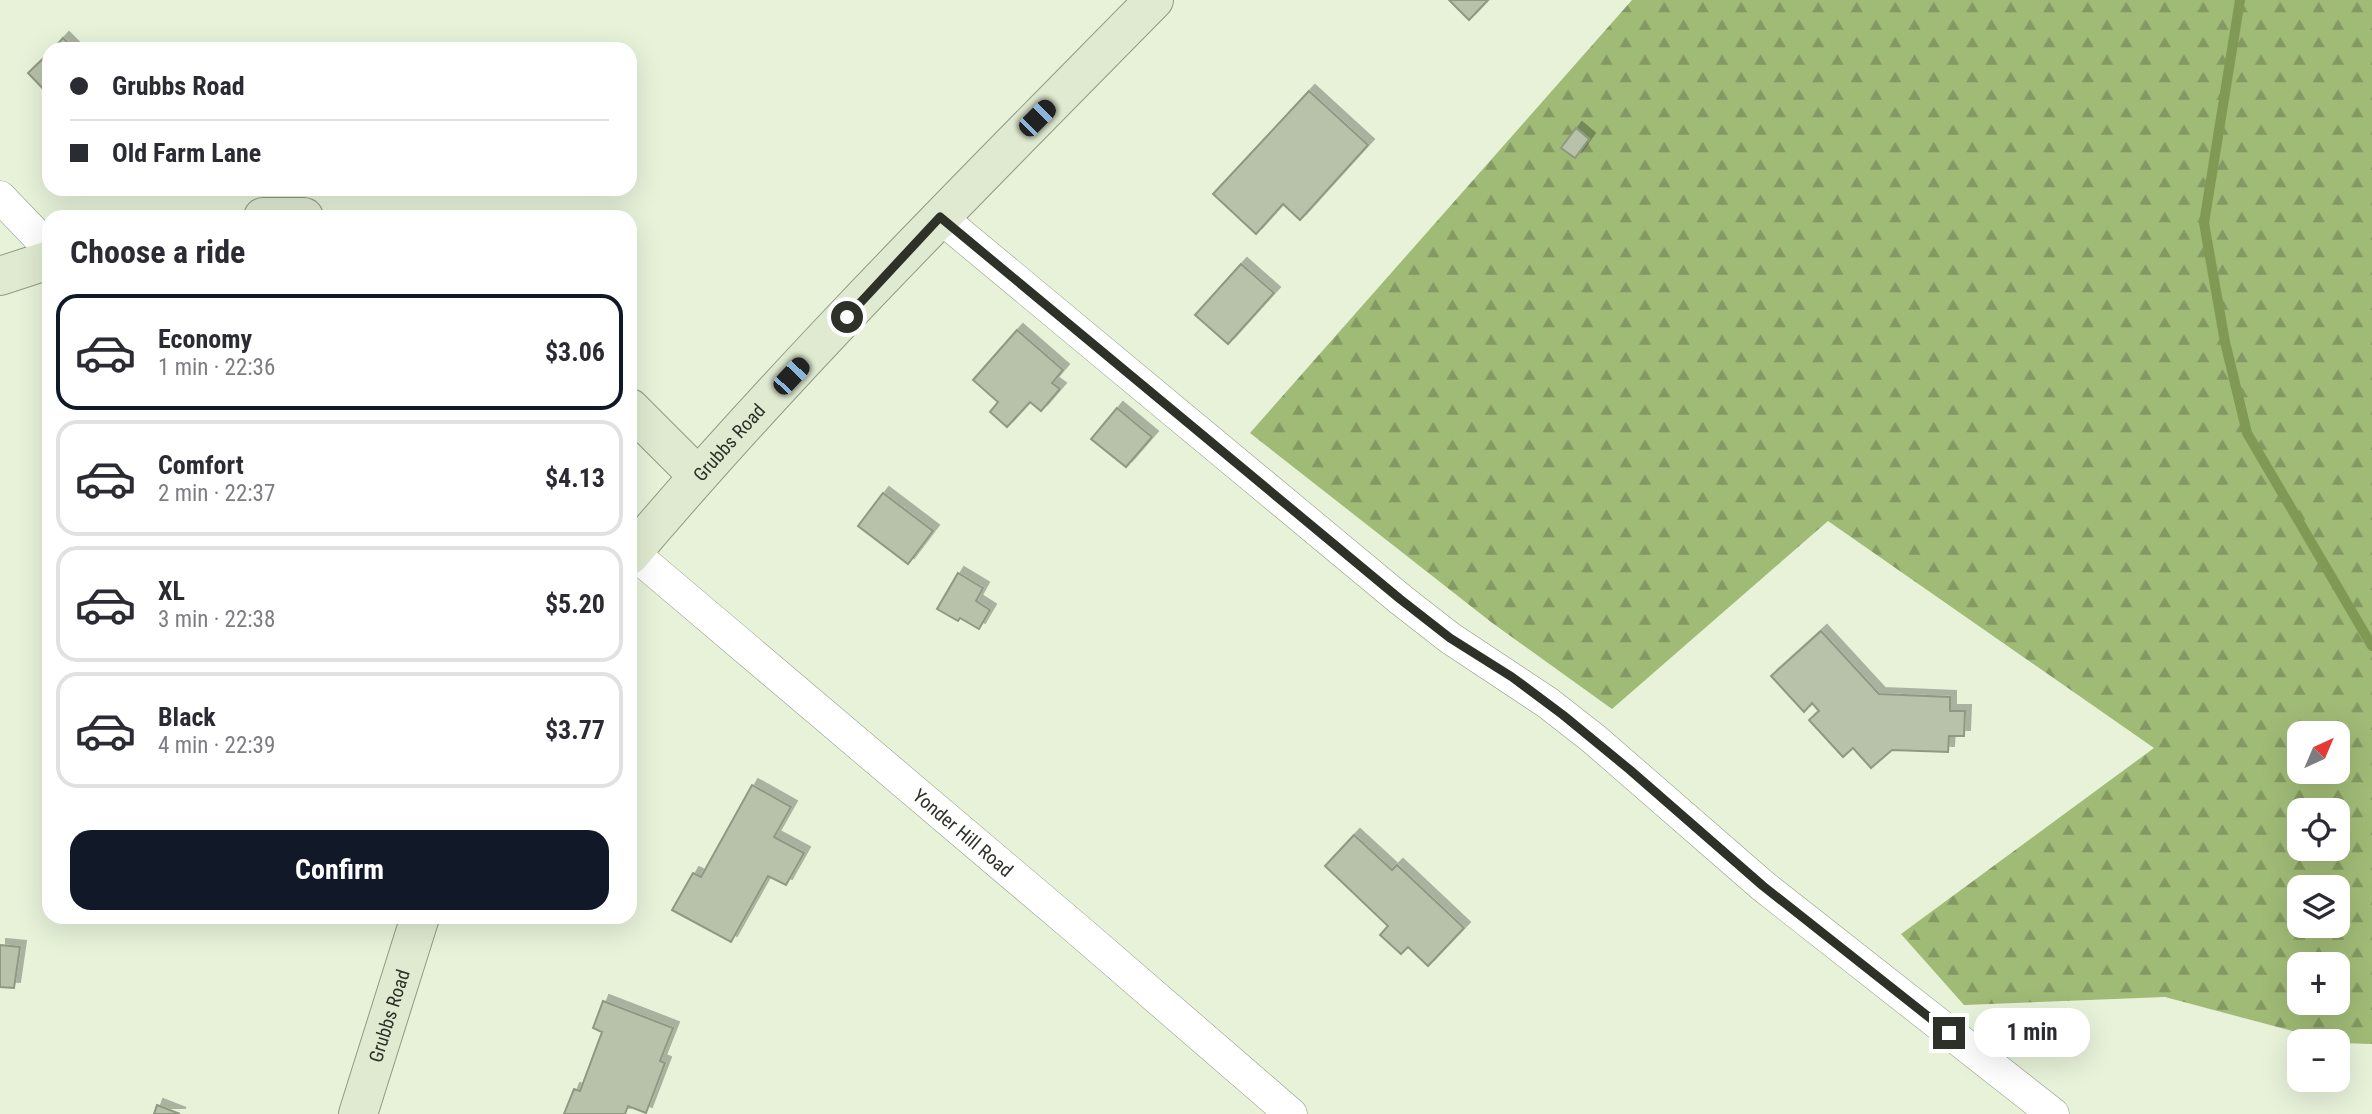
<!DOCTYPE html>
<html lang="en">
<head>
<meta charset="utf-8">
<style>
  :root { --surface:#fff; --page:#f7f7f7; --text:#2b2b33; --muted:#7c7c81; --line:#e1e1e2; --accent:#111827 }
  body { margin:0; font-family:"Roboto Condensed",sans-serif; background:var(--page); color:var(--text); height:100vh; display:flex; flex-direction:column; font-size:26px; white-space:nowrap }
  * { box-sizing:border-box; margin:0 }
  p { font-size:23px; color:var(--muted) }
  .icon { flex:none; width:38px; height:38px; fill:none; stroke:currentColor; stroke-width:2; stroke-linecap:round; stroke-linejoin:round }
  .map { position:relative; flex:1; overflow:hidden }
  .sheet { position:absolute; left:42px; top:210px; width:595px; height:714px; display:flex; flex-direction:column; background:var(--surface); border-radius:21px; box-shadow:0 7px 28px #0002 }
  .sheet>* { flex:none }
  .top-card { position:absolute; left:42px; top:42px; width:595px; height:154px; border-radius:21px; box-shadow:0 7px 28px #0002; display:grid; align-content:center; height:154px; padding:0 28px; background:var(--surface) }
  .needle { width:46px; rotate:44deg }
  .buttons { position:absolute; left:2287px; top:721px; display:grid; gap:14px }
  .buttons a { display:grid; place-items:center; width:63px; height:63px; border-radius:14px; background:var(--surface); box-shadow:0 7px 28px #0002; font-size:35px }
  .end { position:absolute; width:32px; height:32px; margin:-16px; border:9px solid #2d3128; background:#fff; box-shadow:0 0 0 4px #fff }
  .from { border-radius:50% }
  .bubble { position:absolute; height:49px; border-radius:21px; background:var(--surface); box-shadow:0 7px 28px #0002; font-size:23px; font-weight:700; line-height:49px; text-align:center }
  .car { position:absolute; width:21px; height:42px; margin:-21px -10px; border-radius:9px; box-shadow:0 0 5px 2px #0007; background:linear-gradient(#222 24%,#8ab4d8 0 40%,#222 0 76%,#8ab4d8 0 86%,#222 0) }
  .top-card b { display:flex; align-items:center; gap:24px; height:66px; font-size:26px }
  .top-card b+b { border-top:2px solid var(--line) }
  .top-card i { width:18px; height:18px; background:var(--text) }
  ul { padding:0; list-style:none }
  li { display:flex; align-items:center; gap:21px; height:116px; margin:0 14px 10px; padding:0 14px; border:4px solid var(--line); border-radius:21px }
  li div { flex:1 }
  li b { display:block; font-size:26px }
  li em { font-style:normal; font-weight:700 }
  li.active { border-color:var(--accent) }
  li>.icon { width:63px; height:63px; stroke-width:1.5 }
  h2 { padding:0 28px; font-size:32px; line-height:84px }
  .action { display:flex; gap:14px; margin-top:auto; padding:14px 28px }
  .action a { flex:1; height:80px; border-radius:21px; background:var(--accent); color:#fff; font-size:28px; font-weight:700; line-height:80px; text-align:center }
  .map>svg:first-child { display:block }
</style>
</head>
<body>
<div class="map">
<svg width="2372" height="1114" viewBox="0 0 2372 1114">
  <defs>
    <pattern id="forest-firs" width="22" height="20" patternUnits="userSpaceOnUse" patternTransform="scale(1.75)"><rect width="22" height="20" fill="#a0bb76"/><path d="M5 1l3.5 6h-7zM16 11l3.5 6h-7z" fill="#839961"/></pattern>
    <filter id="shadow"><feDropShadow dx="6" dy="-6" stdDeviation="0" flood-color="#0004"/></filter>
  </defs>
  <rect width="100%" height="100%" fill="#e7f2d9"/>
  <path fill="url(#forest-firs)" fill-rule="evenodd" d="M1632 0H2372V1044L2338 1043V1041H2330L2165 997 1964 1005 1901 934 2154 748 1828 521 1612 709 1491 622 1250 433ZM2300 733H2338V772H2300ZM2300 810H2338V849H2300ZM2300 887H2338V926H2300ZM2300 964H2338V1003H2300Z"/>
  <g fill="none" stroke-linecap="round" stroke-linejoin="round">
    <path stroke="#809a56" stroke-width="10" d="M2240 0 2204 223 2225 342 2247 433 2372 646"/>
  </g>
  <path fill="#b8c2aa" stroke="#8f9982" stroke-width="2" filter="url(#shadow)" d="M1449 0H1488L1469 20Z
    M63 38 74 49H53Z
    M49 53V95L28 73Z
    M1309 91 1368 145 1300 220 1283 204 1256 234 1213 194Z
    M1576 128 1589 139 1575 158 1561 148Z
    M1241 264 1274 293 1228 344 1195 315Z
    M1017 330 1063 370 1052 383 1060 389 1041 411 1030 402 1007 427 990 412 998 402 973 380Z
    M1117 408 1152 437 1126 467 1091 439Z
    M883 493 933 531 908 564 858 526Z
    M958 573 983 588 976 601 990 610 979 629 960 618 958 621 937 609Z
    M1821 631 1879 694 1950 697V711H1965L1964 736H1949L1948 752 1892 750 1871 768 1853 748 1843 757 1809 720 1819 711 1812 703 1804 712 1771 676Z
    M752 785 791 807 774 837 804 853 786 885 768 876 731 942 672 910 693 873 701 877Z
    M1354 835 1392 870 1397 865 1464 928 1428 966 1408 947 1401 954 1380 935 1388 926 1325 866Z
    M0 945 20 947 14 988 0 987Z
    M603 1001 673 1028 660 1061 665 1063 646 1113 628 1106 625 1114H564L574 1089 580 1091 602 1032 593 1028Z
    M157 1105 180 1114H154Z"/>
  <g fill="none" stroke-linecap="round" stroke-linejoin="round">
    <g stroke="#919a83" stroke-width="33">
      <g id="street">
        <path d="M0 197 49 248"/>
        <path d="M940 217 1400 599 1450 638 1548 703 1594 739 1763 886 2053 1114"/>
        <path id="s1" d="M632 552 1077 929 1291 1114"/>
      </g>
    </g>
    <g stroke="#919a83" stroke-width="40">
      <g id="secondary">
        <path d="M263 217H304"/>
        <path d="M0 276 49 260"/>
        <path d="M630 408 698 476"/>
        <path id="s2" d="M630 555C794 362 976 181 1154 0"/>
        <path id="s3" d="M358 1114 420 917"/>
      </g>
    </g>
    <use href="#street" stroke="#fff" stroke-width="32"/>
    <use href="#secondary" stroke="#e0ead0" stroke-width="38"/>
  </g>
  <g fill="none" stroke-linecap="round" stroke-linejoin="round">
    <path stroke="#2d3128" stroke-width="9" d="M847 317 940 217 1400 599 1450 638 1512 677 1563 715 1630 770 1763 886 1949 1033"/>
  </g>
  <g text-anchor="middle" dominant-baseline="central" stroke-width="5" stroke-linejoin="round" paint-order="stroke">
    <g font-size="19" fill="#2d3128" stroke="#e7f2d9">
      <text stroke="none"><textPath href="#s2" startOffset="150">Grubbs Road</textPath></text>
      <text stroke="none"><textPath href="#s1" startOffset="434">Yonder Hill Road</textPath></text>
      <text stroke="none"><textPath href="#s3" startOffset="103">Grubbs Road</textPath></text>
    </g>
  </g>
</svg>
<div class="buttons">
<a><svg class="needle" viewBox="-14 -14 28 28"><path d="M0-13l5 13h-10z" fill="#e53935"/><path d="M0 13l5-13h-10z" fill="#7c7c81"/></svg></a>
<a><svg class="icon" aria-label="locate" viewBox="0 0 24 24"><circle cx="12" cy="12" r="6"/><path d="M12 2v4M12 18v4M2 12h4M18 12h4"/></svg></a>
<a><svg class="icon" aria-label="layers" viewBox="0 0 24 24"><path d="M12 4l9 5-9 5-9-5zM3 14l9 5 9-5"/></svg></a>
<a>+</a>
<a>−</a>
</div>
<i class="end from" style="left:847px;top:317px"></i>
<i class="end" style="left:1949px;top:1033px"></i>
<div class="bubble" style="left:1974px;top:1008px;width:116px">1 min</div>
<i class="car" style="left:1037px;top:118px;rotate:45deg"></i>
<i class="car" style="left:791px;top:376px;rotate:43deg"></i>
<div class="top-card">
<b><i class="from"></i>Grubbs Road</b>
<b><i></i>Old Farm Lane</b>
</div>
<section class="sheet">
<h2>Choose a ride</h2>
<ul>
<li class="active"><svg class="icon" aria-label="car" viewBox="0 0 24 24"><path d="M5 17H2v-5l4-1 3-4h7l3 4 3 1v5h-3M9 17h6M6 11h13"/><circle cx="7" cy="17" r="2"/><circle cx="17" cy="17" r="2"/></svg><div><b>Economy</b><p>1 min · 22:36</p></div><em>$3.06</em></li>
<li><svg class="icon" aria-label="car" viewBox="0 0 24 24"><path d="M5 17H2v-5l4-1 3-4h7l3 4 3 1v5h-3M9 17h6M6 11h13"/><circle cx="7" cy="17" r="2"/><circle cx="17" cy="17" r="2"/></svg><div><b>Comfort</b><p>2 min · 22:37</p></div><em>$4.13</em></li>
<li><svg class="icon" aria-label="car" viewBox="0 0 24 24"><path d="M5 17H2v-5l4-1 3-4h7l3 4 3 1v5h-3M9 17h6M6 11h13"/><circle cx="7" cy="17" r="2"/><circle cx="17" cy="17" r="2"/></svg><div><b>XL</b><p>3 min · 22:38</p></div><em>$5.20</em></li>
<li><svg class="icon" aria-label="car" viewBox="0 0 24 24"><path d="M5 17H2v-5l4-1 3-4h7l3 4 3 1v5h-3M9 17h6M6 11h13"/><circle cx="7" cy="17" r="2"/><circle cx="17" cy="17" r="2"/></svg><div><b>Black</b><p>4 min · 22:39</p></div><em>$3.77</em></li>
</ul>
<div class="action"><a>Confirm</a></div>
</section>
</div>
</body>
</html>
